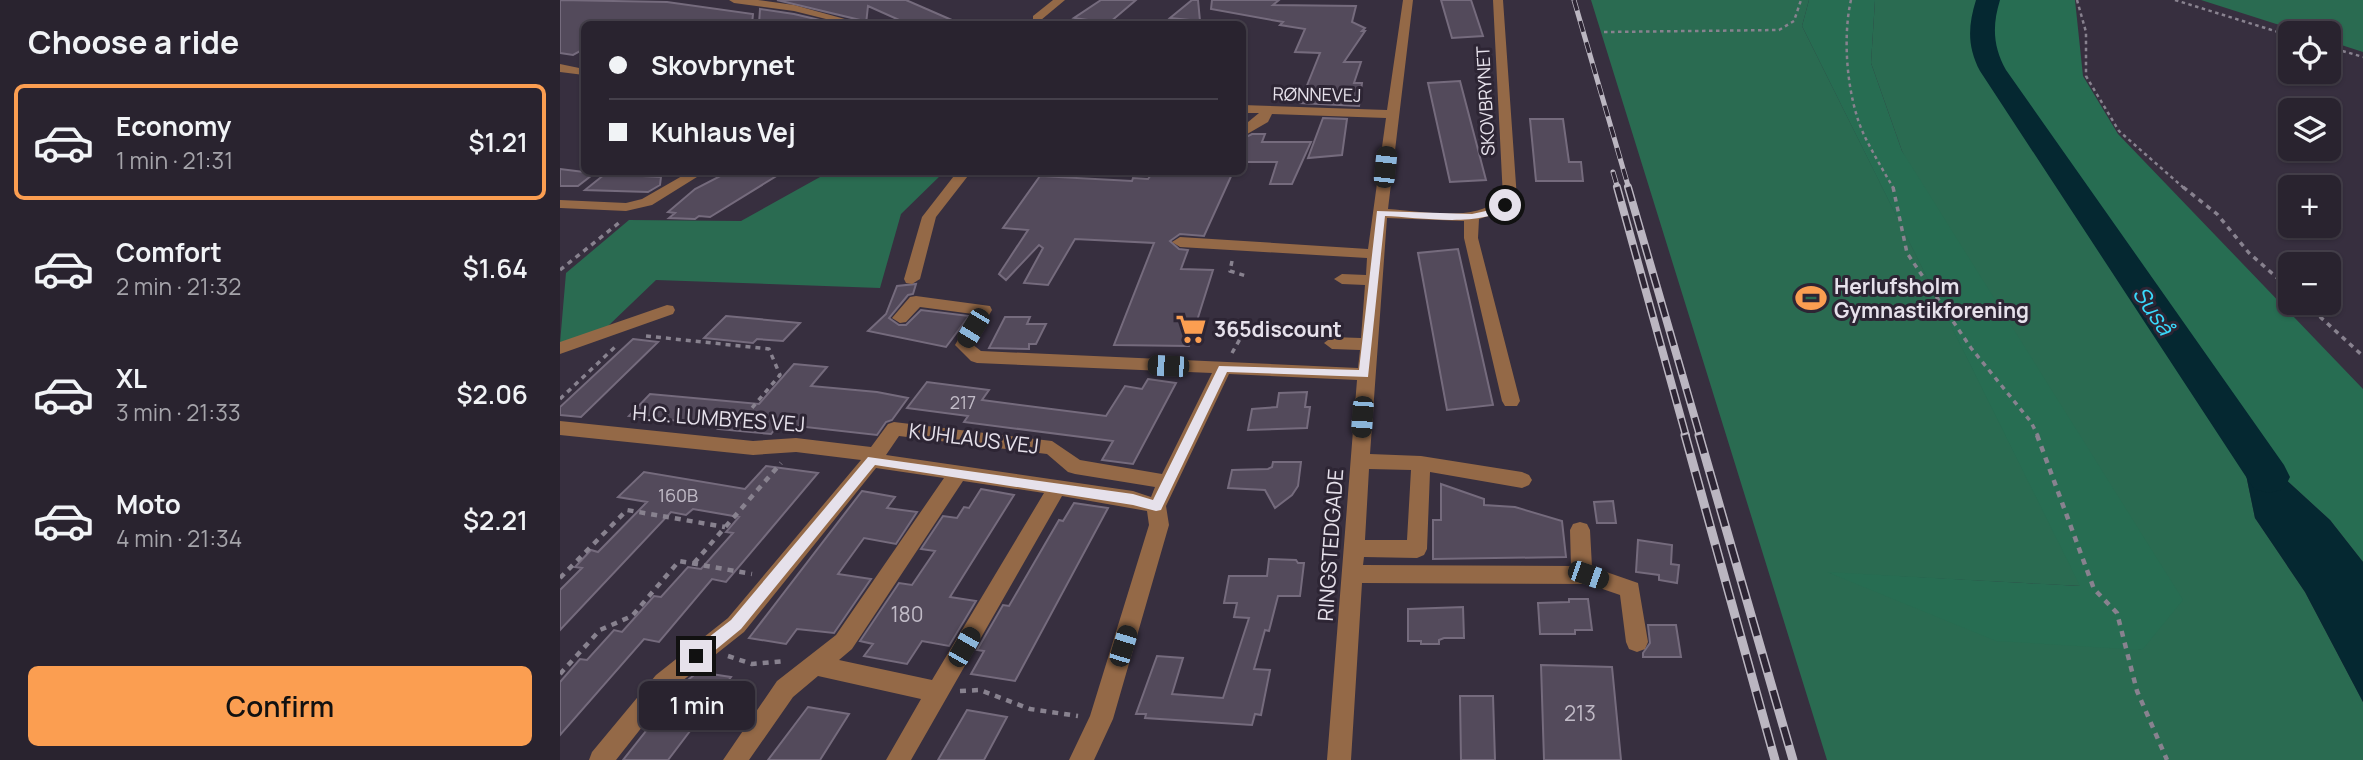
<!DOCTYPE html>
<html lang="en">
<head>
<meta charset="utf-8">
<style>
  :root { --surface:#29232f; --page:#352f3b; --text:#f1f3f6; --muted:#a5a4aa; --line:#45404b; --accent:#fb9e51 }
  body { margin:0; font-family:Manrope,sans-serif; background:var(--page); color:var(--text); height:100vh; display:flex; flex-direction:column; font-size:26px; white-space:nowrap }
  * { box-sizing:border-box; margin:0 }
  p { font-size:23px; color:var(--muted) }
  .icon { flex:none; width:38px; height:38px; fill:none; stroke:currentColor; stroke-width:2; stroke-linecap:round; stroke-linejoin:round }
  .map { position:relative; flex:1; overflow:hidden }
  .drawer { display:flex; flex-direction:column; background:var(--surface); width:560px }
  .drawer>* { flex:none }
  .top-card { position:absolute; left:21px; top:21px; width:665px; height:154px; border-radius:10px; box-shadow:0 2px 5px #0004,0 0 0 2px var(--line); display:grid; align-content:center; height:154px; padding:0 28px; background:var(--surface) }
  .buttons { position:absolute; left:1718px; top:21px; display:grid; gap:14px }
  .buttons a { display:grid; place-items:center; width:63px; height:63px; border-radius:10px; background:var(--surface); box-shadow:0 2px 5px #0004,0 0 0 2px var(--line); font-size:35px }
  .end { position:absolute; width:32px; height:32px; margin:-16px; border:9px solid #e6e1eb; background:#111; box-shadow:0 0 0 4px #111 }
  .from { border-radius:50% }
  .bubble { position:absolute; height:49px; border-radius:10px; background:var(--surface); box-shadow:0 2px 5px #0004,0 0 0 2px var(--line); font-size:23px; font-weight:600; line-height:49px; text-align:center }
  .car { position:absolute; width:21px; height:42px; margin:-21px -10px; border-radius:9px; box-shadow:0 0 5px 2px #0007; background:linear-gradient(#222 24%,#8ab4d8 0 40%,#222 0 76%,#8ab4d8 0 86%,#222 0) }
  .top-card b { display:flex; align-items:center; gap:24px; height:66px; font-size:26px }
  .top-card b+b { border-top:2px solid var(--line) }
  .top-card i { width:18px; height:18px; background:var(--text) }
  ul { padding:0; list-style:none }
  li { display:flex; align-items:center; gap:21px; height:116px; margin:0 14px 10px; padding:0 14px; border:4px solid transparent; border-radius:10px }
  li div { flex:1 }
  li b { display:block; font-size:26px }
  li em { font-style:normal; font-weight:600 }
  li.on { border-color:var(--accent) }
  li>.icon { width:63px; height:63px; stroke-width:1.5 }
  h2 { padding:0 28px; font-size:32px; line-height:84px }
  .cta { display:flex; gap:14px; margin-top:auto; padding:14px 28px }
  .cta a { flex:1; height:80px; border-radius:10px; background:var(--accent); color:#111; font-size:28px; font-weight:600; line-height:80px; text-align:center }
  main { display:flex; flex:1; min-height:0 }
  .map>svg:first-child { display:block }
</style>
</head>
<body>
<main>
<section class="drawer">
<h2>Choose a ride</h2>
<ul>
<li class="on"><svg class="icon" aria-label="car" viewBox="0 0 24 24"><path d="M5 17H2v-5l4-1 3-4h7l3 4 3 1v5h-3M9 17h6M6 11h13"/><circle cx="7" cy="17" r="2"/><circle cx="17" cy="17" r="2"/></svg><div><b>Economy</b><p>1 min · 21:31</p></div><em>$1.21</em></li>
<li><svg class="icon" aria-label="car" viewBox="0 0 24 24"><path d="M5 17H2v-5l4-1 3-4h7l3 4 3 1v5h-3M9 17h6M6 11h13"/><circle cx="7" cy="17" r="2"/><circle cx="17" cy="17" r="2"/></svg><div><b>Comfort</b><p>2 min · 21:32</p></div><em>$1.64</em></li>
<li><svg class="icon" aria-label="car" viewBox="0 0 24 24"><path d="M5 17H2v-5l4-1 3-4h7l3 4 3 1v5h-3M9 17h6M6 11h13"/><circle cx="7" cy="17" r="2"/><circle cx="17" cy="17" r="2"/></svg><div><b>XL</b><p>3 min · 21:33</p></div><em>$2.06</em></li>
<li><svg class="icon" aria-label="car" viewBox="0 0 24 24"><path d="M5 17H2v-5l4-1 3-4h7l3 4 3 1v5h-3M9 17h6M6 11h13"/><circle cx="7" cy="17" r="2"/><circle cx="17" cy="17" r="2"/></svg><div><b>Moto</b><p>4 min · 21:34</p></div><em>$2.21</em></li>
</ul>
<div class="cta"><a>Confirm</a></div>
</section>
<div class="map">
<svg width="1803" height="760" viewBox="0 0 1803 760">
  <rect width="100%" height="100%" fill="#372f3f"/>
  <path fill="#2a6b51" d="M1031 0H1249L1242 26 1521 586 1270 573 1582 650 1342 151 1311 63 1315 0H1428C1417 31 1421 41 1433 71L1678 436 1695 518 1745 592 1803 702V760H1267Z
    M1641 0H1803V52L1769 41V33H1744Z
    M269 172H384L341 214 320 288 96 280 47 327 0 343 6 273 69 220 181 221Z"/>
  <path fill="#276d52" d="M1249 0H1315L1311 63 1342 151 1623 600 1582 650 1436 641 1267 572 1520 586 1242 26Z
    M1428 0H1515L1523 76 1558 134 1803 389V562L1770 520 1678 436 1433 71C1418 46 1419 27 1428 0Z"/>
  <path fill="#052831" d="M1678 436 1770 520 1803 562V702L1745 592 1695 518Z"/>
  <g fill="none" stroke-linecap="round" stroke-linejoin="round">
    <path fill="#052831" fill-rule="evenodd" d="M1416 0H1440C1432 26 1433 47 1446 70L1724 465 1730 477 1724 489 1709 493 1694 489 1420 71C1407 46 1408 26 1416 0Z"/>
  </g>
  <path fill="#534a5b" stroke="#756b7d" stroke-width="2" d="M0 0 107 2 193 14 192 24H24V49L13 55 0 53Z
    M217 0H346L401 24H348L308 6 306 24 304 21Z
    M541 0H576L549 23 514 18Z
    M632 0H638L640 21 610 18Z
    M652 0H719L713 5 796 6 792 22 805 28 802 31H805L784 62H801L794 83H802L799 106 740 103 760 53 735 52 745 29 720 25 723 22 651 9Z
    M881 0H911L923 36 892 38Z
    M200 9 234 14 277 24H199Z
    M900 81 926 180 890 182 868 83Z
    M763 118 787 119 782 155 748 158Z
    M970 119H1003L1009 162H1021L1023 181H976Z
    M692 134H705L702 142H751L732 184H710L717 162H682V139Z
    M0 169 24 172H36L18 186H0Z
    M168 172H223L150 217 139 216 135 219 109 218 115 213 108 212 135 189Z
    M593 172H673L644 236 620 234 610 241 619 249 628 250 621 269 653 270 629 346 554 345 594 243 515 239 488 285 464 283 483 248 479 245 446 280 439 274 468 230 443 228 480 176 572 181 573 178 588 179Z
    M45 174 101 177 100 185 88 192 25 190Z
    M898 249 933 405 887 410 858 253Z
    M356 284 353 294 348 295 329 318 339 325H346L361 310 409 316 386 347 308 331 326 314 337 286Z
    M166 316 240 323 223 341 197 339 193 343 144 338Z
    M445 317H470L467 324H486L476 344H469V349L429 348Z
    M73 339 98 342 21 417 0 415V407Z
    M234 364 267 367 251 386 317 392 348 398 332 420 326 422 317 435 219 424 211 434 158 429 161 425 69 416 90 394 199 404Z
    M588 379 616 383 573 464 542 460 553 441 404 422 408 416 347 408 367 382 429 390 422 400 546 416 565 386 582 389Z
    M747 392 745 407H750L747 428 688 430 692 409 717 407 719 393Z
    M713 462H741L738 486 732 495 715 508 705 490 668 488 672 470 708 469 712 467Z
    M206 466 258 473 166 582 152 579 99 642 84 639 0 735V682L20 659 27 660 54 630 62 632 94 596 101 597 128 567 141 569 173 533 166 532 179 517 133 509 126 515 111 512 0 630V590L22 568 15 567 31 550 38 552 87 502 58 497 84 472 185 489Z
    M881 484 924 499V505L955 507 1002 521 1006 557 873 559V520H881Z
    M421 489 454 495 390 597 416 601 389 646 362 641 347 664 304 656 313 644 300 641 339 583 352 585 375 551 361 549 383 516 397 518 404 507 409 508Z
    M302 491 335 497 327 508 357 512 336 544 304 538 278 574 311 579 274 633 237 629 226 644 189 638Z
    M1053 501 1056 523H1037L1034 502Z
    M514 503 548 508 455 681 411 674 424 651 417 650 443 605 449 606 499 520 503 521Z
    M1078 540 1112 545 1111 564 1119 565 1117 583 1099 580V575L1076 572Z
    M709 559 736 560 738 563H744L740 596H718L709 631 705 630 694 669 710 670 701 715 695 714 692 725 585 718 586 714H576L597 656 623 658 612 694 663 698 689 618 674 617 677 603H664L669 576H707Z
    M1009 599H1028L1032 630H1015V634H980L978 603 1009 602Z
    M903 607 904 638H884L879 640V644H861V641H848V609Z
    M1088 625H1116L1121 657H1083V653L1090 643Z
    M981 665 1052 667 1061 760H984Z
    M138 672 171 677 108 760H63L124 683Z
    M900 696H933L935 760H901Z
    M248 707 289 714 260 760H208Z
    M407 710 447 717 424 760H378Z"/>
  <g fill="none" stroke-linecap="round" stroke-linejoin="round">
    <path stroke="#88828f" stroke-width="2.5" stroke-dasharray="3.5 3.5" stroke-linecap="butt" d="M1291 0C1282 39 1287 100 1305 137 1314 155 1324 172 1334 189
      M1517 0 1526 32V76L1559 131 1625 189
      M1615 0 1731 36
      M1044 32 1219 30 1234 21 1241 0
      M1769 47 1803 57"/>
    <path stroke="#88828f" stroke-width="3.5" stroke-dasharray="5 5" stroke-linecap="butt" d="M1333 187 1347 253 1411 348 1471 422 1478 436
      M1623 187 1657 214 1689 253 1731 290
      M672 261 670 271 686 276
      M0 270 60 222
      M1745 303 1803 356
      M86 336 209 349 220 375 174 429
      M672 353 680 339
      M0 399 55 347"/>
    <path stroke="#88828f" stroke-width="4.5" stroke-dasharray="6 6" stroke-linecap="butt" d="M1477 435 1534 589 1557 613 1577 691 1607 760
      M134 563 221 463
      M0 578 67 510 165 527
      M168 656 192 664 225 661
      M0 674 40 630 72 616 119 561 192 574
      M400 691 420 690 470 709 518 716"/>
    <path fill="#946947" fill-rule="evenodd" d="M169 0H198L234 5 303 24H286L234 11 174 3Z
      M493 0H505L481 20H473V16Z
      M843 0H853L828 209C864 211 912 223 943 198L933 0H943L957 199 944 211 919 219 918 238 960 401 957 406H945L942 401 904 238V221L827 218 810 454 861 456 962 472 969 475 972 480 969 485 962 488 870 472 867 549 864 555 857 558 804 557 803 565 1011 566 1010 530 1013 524 1020 522 1027 524 1030 530 1032 567 1078 583 1088 642 1085 649 1077 652 1069 649 1066 642 1060 595 1028 584 802 583 791 760H767L797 380 669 374 606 506 609 525 553 719 534 760H509L530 716 589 525 587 511 502 496 351 760H326L361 699 258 676 233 697 189 760H163L217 681 276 635 384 478 316 468 184 632 112 689 56 760H29L32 752 96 675 168 618 301 460 236 452 193 455 0 435V421L193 441 236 438 311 447 328 424 334 422 492 441 520 460 602 474 652 373 417 363 411 361 395 345 413 314 360 307 346 322 340 323 332 318 350 297 356 296 430 306 432 310 412 344 421 351 798 368 800 350 772 349 764 343 772 337 801 338 805 285 782 284 774 279 782 274 806 275 807 258 620 247 612 242 620 237 808 249 826 118 712 114 708 122 682 137V127L699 113H682V105L827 110ZM339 436 487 454 508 472 515 474 595 487 591 497 573 491 326 455ZM809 469 851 470 847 540H805ZM403 481 484 493 372 680 279 660 292 649Z
      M0 64 24 69V75L0 72Z
      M129 172H145L92 205 66 211 0 208V200L66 203 82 199Z
      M397 172H411L376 217 360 279 352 284 346 283 344 279 362 217Z
      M107 305 113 306 115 310 113 314 0 354V342Z"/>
    <g stroke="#bbb6c1" stroke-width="5">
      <path id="rail-far2" d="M1014 0 1069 189
        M1053 172 1058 189"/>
    </g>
    <g stroke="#bbb6c1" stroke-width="8">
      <path id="rail-far1" d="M1057 187 1126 436
        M1068 187 1140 436"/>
    </g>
    <g stroke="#bbb6c1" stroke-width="9">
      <path id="rail" d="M1125 435 1215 760
        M1139 435 1233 760"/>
    </g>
    <use href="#rail-far2" stroke="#2d2534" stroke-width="3.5" stroke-dasharray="11" stroke-linecap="butt"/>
    <use href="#rail-far1" stroke="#2d2534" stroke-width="5" stroke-dasharray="15" stroke-linecap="butt"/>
    <use href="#rail" stroke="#2d2534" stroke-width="6" stroke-dasharray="19" stroke-linecap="butt"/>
  </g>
  <path fill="#e6e1eb" d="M945 202 950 205C926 229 857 217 825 216L808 377 667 372 601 510 596 511 573 505 315 465 181 629 142 661H131L129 656 131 651 171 620 308 457 573 494 593 500 659 366 799 370 817 211 912 214 935 209Z"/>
  <defs>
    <g id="stadium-bare" transform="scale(2.415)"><path d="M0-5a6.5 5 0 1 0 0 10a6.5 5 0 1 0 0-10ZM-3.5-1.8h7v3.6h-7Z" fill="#fb9e51" stroke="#2d2534" stroke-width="2.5" paint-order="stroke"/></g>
    <g id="supermarket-bare" transform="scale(2.415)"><path d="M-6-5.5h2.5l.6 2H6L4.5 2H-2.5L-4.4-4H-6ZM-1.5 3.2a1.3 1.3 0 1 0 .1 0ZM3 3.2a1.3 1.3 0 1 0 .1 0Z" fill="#fb9e51" stroke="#2d2534" stroke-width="2.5" paint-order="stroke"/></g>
  </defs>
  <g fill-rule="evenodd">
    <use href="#stadium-bare" x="1251" y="298"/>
    <use href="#supermarket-bare" x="631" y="329"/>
  </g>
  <g text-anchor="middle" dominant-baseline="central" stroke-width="6" stroke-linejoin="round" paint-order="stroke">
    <g font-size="18" fill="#e6e1eb" stroke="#2d2534">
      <text transform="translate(757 94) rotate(1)">RØNNEVEJ</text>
      <text transform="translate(925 101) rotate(-93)">SKOVBRYNET</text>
    </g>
    <g font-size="18" fill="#c1bbc7">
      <text x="403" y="402">217</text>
      <text x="118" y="495">160B</text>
    </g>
    <g font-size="21" font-weight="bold" fill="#e6e1eb" stroke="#2d2534" text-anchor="start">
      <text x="1274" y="286">Herlufsholm<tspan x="1274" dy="24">Gymnastikforening</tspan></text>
      <text x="654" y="329">365discount</text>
    </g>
    <g font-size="21" fill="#e6e1eb" stroke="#2d2534">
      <text transform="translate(159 418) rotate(4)">H.C. LUMBYES VEJ</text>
      <text transform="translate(414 438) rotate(7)">KUHLAUS VEJ</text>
      <text transform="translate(770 545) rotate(-86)">RINGSTEDGADE</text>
    </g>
    <g font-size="21" fill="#c1bbc7">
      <text x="347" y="614">180</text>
      <text x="1020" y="713">213</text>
    </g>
    <g font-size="23" font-style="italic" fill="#39d9fc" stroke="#2d2534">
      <text transform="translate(1594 310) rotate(56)">Suså</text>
    </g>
  </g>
</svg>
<div class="buttons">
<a><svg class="icon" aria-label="locate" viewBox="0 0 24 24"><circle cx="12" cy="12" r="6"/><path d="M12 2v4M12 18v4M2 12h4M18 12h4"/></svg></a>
<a><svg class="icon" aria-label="layers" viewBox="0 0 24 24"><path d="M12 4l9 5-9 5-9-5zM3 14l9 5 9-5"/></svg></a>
<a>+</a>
<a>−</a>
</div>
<i class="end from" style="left:945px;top:205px"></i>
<i class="end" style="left:136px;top:656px"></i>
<div class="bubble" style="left:79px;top:681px;width:116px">1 min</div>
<i class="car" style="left:825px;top:167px;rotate:6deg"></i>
<i class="car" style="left:413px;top:328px;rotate:211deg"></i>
<i class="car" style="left:608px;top:366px;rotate:273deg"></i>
<i class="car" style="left:802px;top:417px;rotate:184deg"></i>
<i class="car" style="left:1028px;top:575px;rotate:109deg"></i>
<i class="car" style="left:563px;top:646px;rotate:17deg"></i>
<i class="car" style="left:404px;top:647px;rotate:30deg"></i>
<div class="top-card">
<b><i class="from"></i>Skovbrynet</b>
<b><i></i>Kuhlaus Vej</b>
</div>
</div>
</main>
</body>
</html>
